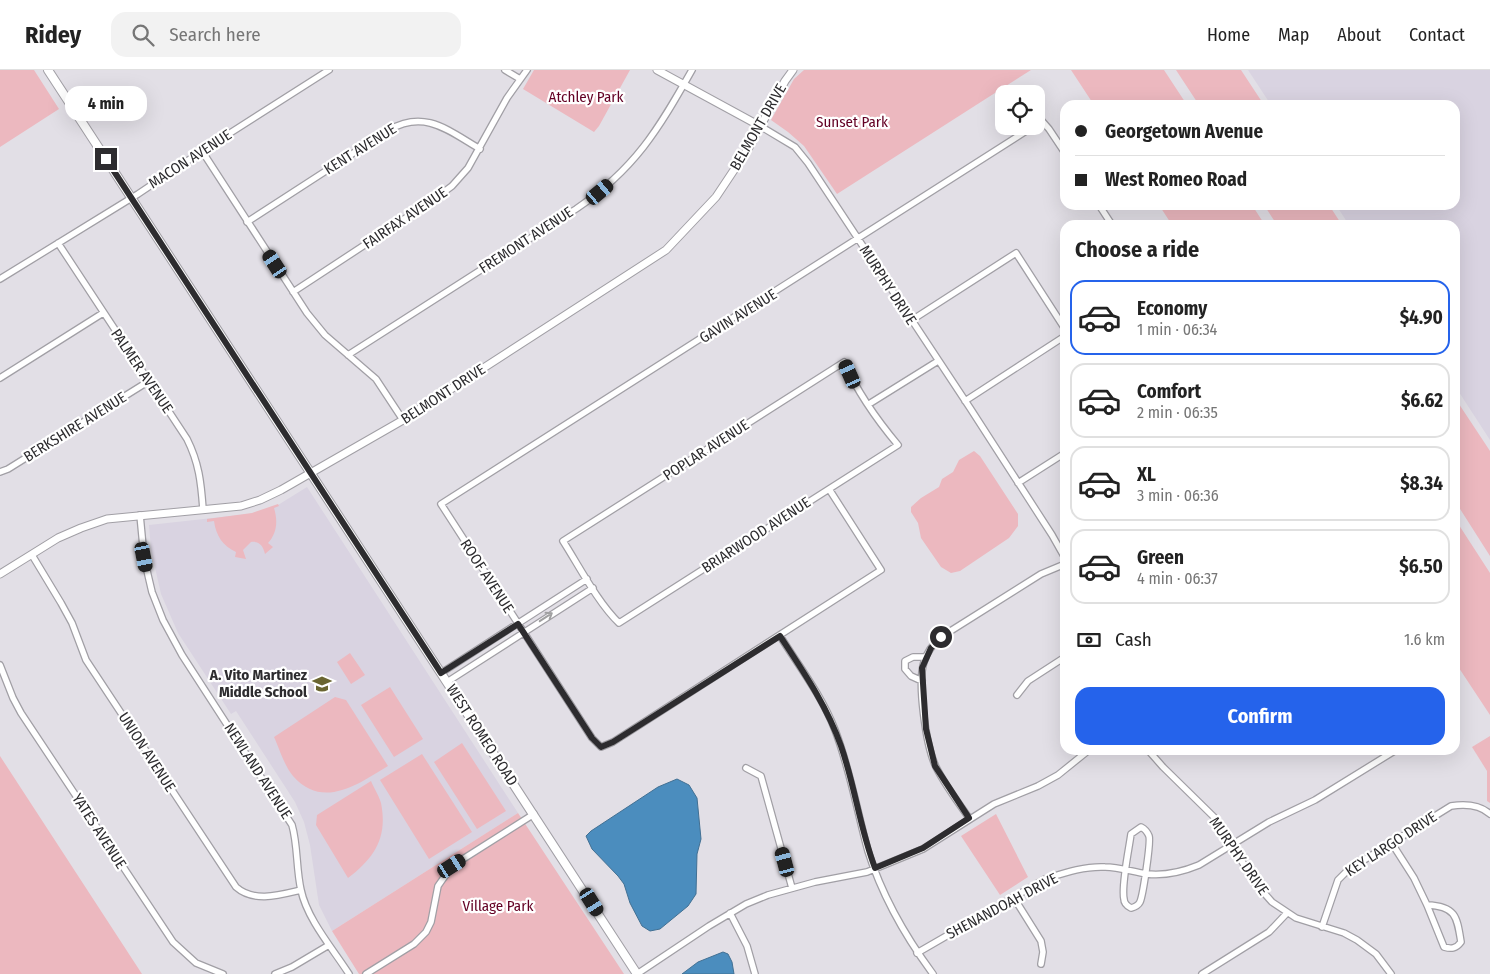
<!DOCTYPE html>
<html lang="en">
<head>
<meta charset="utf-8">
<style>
  :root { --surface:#fff; --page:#f2f2f2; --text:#222; --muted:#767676; --line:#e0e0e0; --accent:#2563eb }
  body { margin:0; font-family:"Fira Sans Condensed",sans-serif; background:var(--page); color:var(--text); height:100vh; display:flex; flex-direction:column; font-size:19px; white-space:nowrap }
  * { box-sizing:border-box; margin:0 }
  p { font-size:16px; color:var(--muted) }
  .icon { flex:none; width:28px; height:28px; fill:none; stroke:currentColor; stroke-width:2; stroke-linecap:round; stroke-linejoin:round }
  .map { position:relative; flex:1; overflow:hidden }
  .drawer { position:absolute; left:1060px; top:150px; width:400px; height:535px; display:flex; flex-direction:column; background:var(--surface); border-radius:15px; box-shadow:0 5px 20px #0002 }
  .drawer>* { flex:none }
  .guide { position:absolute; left:1060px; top:30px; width:400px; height:110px; border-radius:15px; box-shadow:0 5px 20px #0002; display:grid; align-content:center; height:110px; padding:0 15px; background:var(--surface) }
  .buttons { position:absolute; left:995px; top:15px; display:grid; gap:10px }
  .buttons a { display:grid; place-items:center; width:50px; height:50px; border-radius:10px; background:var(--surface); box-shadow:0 5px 20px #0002; font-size:25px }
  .end { position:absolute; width:22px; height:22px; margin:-11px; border:6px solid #2d2c2f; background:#fff; box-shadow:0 0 0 2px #fff }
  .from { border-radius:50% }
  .bubble { position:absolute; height:35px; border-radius:15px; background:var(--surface); box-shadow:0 5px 20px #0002; font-size:16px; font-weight:700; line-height:35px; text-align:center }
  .car { position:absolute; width:15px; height:30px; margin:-15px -8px; border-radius:6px; box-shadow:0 0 4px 1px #0007; background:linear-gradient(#222 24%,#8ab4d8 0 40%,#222 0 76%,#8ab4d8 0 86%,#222 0) }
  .guide b { display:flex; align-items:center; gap:18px; height:48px; font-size:19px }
  .guide b+b { border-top:1px solid var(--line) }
  .guide i { width:12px; height:12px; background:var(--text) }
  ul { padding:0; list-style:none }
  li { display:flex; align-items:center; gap:15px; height:75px; margin:0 10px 8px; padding:0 5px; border:2px solid var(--line); border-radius:15px }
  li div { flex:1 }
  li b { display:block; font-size:19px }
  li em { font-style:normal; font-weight:700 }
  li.selected { border-color:var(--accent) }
  li>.icon { width:45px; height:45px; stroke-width:1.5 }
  h2 { padding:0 15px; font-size:22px; line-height:60px }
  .pay { display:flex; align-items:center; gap:12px; height:55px; padding:0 15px; font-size:19px }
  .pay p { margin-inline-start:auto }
  .cta { display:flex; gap:10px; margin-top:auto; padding:10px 15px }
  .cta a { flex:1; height:58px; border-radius:15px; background:var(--accent); color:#fff; font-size:20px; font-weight:700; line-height:58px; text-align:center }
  header { display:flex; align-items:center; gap:30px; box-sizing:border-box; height:70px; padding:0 25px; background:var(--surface); border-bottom:1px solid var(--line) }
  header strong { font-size:24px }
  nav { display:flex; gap:28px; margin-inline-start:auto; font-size:18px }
  .search { width:350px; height:45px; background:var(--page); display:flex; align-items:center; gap:12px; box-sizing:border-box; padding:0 18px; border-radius:15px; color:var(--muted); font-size:19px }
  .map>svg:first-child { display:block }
</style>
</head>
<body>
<header>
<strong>Ridey</strong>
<div class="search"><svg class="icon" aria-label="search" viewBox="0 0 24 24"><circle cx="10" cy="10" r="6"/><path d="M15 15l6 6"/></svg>Search here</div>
<nav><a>Home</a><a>Map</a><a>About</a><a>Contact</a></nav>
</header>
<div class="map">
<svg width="1490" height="904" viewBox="0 0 1490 904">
  <rect width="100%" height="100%" fill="#e2dfe6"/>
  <path fill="#d9d3e1" d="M1248 0H1490V370L1455 316V155H1349L1336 135H1455V35H1271Z
    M307 417 518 743 332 861 319 835 310 775 304 752 295 732 236 641 231 644 178 563 161 524 151 480 149 455 259 443 278 435Z"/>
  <path fill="#ecb8bf" d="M0 0H34L59 39 0 77Z
    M534 0H630L599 56 594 62 523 19Z
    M804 0H1031L837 124 804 76 788 62 771 50 794 9Z
    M1071 0H1164L1187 35H1094Z
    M1176 0H1241L1264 35H1199Z
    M1159 135H1252L1265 155H1172Z
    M1264 135H1329L1342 155H1277Z
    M1455 328 1490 381V486L1455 431Z
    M974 381 980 386 1018 444V456L1009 468 960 501 951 503 941 497 921 468 918 453 911 442V437L921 428 939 417 942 409 953 402 959 390Z
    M278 434 279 436 274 438C278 451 277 463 268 473L273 477 265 484C263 476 260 471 251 472L243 480 246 489 235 487 236 482C223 476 216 466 214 451L207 452V449L252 443Z
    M1455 449 1490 503V645L1455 592Z
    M350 583 365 605 351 614 337 592Z
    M390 617 423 669 394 687 361 635Z
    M335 627 346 630 388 696C358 714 323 740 293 706 285 697 279 678 274 667Z
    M1490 666V733L1487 731V701L1472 677Z
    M462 673 506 741 477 759 434 692Z
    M422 684 472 762 429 789 380 710Z
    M0 686 142 904H0Z
    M371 711C374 718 379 726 381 733 388 768 374 788 348 808L316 755 317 745Z
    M518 743 624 904H359L332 861Z
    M996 744 1028 807 1000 825 961 766Z"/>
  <path fill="#4b8dbe" stroke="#427093" d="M677 709 689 715 697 728 701 769 697 784 696 824 688 836 660 859 650 861 642 856 630 833 624 814 618 806 592 779 586 766 591 761 658 717Z
    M723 882 728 884 732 892 734 904H682L698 892Z"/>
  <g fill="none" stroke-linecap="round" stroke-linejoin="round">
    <g stroke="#a19fa5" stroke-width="8">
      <path id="minor" d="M505 0 520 9
        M1036 55 1042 51 1049 59 1065 83
        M760 56 795 77 808 93 970 338 1052 465 1065 488
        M202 81 307 243 325 265 376 309 403 350
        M1099 135 1112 155
        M247 152 389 60C425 39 449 61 480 79
        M58 173 187 369C199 393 201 412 203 439
        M0 209 138 124 202 81 329 0
        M293 222 433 130 452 116 468 98 507 28 527 0
        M912 250 1016 183 1065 259
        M348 285 576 139C635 99 658 60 692 0
        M844 292C857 321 877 350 898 375L619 553C598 533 579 496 563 471Z
        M0 308 103 243
        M965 331 1065 266
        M869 334 938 291
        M0 402 8 399 149 311
        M1018 413 1065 383
        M829 419 881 500 613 672 601 677 592 668 441 434 1034 56
        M140 445 144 487 148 505 152 522 163 550 182 585 292 755C298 776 296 798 301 820 307 849 333 879 349 904
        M32 485 61 533 72 553 86 590 236 817C254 833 280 825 301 820
        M780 566C799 596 822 626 835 660 850 699 857 741 868 781 882 826 905 866 933 904
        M0 595 13 628 21 643 173 872 196 893 223 904
        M441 603 587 509
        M922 611 911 606 905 599V591L913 587H926
        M447 612 593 518
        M1017 625 1028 611 1065 587
        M1148 680 1163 697 1215 748 1256 814 1272 832 1296 848 1344 863 1357 870 1376 884 1391 904
        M746 698 761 706 792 818
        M969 748C958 732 945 715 936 697 926 676 917 613 924 592 927 582 933 574 941 567L1041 504 1065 494
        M1141 757C1145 759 1147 761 1149 766 1151 772 1143 825 1140 832 1138 836 1135 837 1131 838 1127 836 1124 834 1124 829 1121 816 1129 779 1131 764Z
        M1391 772 1414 808 1427 835 1444 877C1451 879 1456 879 1461 872 1457 847 1456 836 1427 835
        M1014 828 1041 871 1043 882 1041 894
        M730 843 747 876 755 904
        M1322 857 1338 810 1348 800 1451 736C1464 734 1479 734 1490 744
        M917 883 1045 809C1064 803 1084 796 1105 797 1119 797 1133 802 1147 804 1165 806 1182 802 1199 795L1269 752 1315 730 1396 680
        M275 904 292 897 329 875
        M366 904 414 874 426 862 431 852 438 816 452 796 534 744
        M637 904 709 856 746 834 768 825 815 812 867 802 923 779 994 734 1038 716 1058 705 1089 680
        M1202 904 1269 862 1287 843"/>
    </g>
    <g stroke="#a19fa5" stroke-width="9">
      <path id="tertiary" d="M657 0 760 56
        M0 504 58 468 81 458 107 449 241 436 260 430 281 420 403 350 666 180 716 127 748 79 785 11 793 0"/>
    </g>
    <g stroke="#a19fa5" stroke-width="10">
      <path id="secondary" d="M48 0 637 904"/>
    </g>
    <use href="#minor" stroke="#fff" stroke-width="5.5"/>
    <use href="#tertiary" stroke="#fff" stroke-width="7"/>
    <use href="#secondary" stroke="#fff" stroke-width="8"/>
  </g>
  <defs><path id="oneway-shaft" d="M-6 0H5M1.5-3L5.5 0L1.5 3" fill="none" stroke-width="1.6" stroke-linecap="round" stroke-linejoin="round" transform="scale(1.25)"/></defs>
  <use stroke="#a0a0a1" href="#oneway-shaft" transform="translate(546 547) rotate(-33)"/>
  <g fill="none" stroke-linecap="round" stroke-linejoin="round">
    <path stroke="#2d2c2f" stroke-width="6" d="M106 89 441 603 518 554 592 668 601 677 613 672 780 566C803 601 827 636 841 676 855 716 860 759 875 798L923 778 969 748 935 696 926 659 922 598 931 578 941 567"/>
  </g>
  <defs>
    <g id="school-bare" transform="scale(1.5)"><path d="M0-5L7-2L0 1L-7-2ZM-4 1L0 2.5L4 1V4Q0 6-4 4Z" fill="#6a6531" stroke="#fff" stroke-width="2.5" paint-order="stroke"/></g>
  </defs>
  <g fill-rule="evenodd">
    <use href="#school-bare" x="322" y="614"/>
  </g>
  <g text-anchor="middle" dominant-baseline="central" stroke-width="4.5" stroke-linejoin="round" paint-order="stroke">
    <g font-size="15" fill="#630024" stroke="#fff">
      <text x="586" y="27">Atchley Park</text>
      <text x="852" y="52">Sunset Park</text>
      <text x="498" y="836">Village Park</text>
    </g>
    <g font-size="15" fill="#2d2c2f" stroke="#fff">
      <text transform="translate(758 57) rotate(-60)">BELMONT DRIVE</text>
      <text transform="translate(360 79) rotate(-32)">KENT AVENUE</text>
      <text transform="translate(190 89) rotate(-33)">MACON AVENUE</text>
      <text transform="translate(405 148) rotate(-34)">FAIRFAX AVENUE</text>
      <text transform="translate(526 170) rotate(-33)">FREMONT AVENUE</text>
      <text transform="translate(888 215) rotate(57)">MURPHY DRIVE</text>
      <text transform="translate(738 246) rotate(-32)">GAVIN AVENUE</text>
      <text transform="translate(142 301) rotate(56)">PALMER AVENUE</text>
      <text transform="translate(443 324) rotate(-33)">BELMONT DRIVE</text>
      <text transform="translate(75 357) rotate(-32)">BERKSHIRE AVENUE</text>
      <text transform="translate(706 380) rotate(-33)">POPLAR AVENUE</text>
      <text transform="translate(756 465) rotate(-33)">BRIARWOOD AVENUE</text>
      <text transform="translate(487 506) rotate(57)">ROOF AVENUE</text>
      <text transform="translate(482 665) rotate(57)">WEST ROMEO ROAD</text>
      <text transform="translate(147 682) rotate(57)">UNION AVENUE</text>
      <text transform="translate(258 701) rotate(57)">NEWLAND AVENUE</text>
      <text transform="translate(99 761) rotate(57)">YATES AVENUE</text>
      <text transform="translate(1391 774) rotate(-33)">KEY LARGO DRIVE</text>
      <text transform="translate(1239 786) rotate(55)">MURPHY DRIVE</text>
      <text transform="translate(1002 836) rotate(-28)">SHENANDOAH DRIVE</text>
    </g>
    <g font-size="15" font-weight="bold" fill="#2d2c2f" stroke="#fff" text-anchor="end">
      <text x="307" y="605">A. Vito Martinez<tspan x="307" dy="17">Middle School</tspan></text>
    </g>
  </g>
</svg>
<div class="buttons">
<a><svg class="icon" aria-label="locate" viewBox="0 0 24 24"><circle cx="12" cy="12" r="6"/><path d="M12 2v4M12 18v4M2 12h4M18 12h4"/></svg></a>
</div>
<i class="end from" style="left:941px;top:567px"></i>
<i class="end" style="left:106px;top:89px"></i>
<div class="bubble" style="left:65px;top:16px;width:82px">4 min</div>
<i class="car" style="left:600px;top:122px;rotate:50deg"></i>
<i class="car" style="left:275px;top:194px;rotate:327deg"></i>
<i class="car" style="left:850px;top:304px;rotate:336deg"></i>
<i class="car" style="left:144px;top:487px;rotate:169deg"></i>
<i class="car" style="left:785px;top:792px;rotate:345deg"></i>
<i class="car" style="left:452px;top:796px;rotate:58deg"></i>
<i class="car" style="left:592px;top:832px;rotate:148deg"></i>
<div class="guide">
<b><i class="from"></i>Georgetown Avenue</b>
<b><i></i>West Romeo Road</b>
</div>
<section class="drawer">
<h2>Choose a ride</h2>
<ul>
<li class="selected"><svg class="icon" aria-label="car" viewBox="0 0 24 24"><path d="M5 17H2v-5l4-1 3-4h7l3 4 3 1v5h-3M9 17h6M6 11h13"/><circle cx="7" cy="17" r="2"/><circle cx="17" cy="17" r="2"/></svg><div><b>Economy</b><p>1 min · 06:34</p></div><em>$4.90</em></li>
<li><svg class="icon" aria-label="car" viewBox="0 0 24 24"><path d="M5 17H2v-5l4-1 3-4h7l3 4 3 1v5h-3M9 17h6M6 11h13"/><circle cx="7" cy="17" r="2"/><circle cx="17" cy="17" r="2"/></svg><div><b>Comfort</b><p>2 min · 06:35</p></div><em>$6.62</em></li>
<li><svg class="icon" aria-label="car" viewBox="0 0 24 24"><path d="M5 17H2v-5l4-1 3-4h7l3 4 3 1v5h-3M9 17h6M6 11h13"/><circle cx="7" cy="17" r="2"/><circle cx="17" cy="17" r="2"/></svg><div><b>XL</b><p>3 min · 06:36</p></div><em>$8.34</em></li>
<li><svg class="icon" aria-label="car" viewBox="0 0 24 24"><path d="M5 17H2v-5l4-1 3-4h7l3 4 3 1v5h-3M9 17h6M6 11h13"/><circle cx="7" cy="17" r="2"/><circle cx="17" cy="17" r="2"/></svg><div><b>Green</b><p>4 min · 06:37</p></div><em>$6.50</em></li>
</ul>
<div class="pay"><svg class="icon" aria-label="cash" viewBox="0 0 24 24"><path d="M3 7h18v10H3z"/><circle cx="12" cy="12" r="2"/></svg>Cash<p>1.6 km</p></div>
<div class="cta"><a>Confirm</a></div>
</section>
</div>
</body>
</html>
